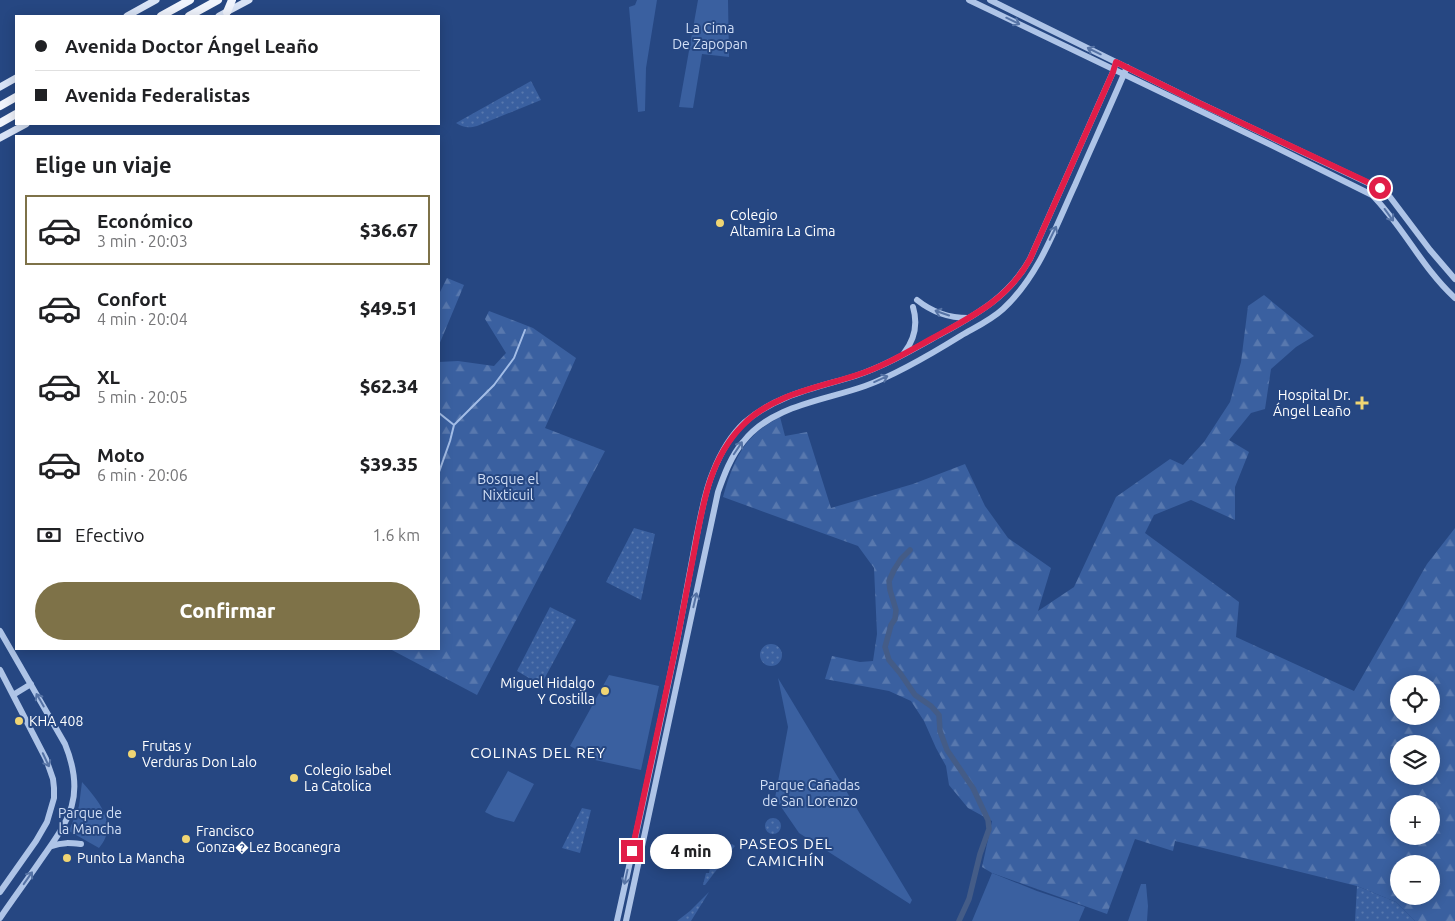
<!DOCTYPE html>
<html lang="es">
<head>
<meta charset="utf-8">
<style>
  :root { --surface:#fff; --page:#f6f6f6; --text:#202124; --muted:#757577; --line:#e0e0e0; --accent:#7e7248 }
  body { margin:0; font-family:Ubuntu,sans-serif; background:var(--page); color:var(--text); height:100vh; display:flex; flex-direction:column; font-size:19px; white-space:nowrap }
  * { box-sizing:border-box; margin:0 }
  p { font-size:16px; color:var(--muted) }
  .icon { flex:none; width:28px; height:28px; fill:none; stroke:currentColor; stroke-width:2; stroke-linecap:round; stroke-linejoin:round }
  .map { position:relative; flex:1; overflow:hidden }
  .sheet { position:absolute; left:15px; top:135px; width:425px; height:515px; display:flex; flex-direction:column; background:var(--surface); border-radius:0px; box-shadow:0 2px 12px #0003 }
  .sheet>* { flex:none }
  .guide { position:absolute; left:15px; top:15px; width:425px; height:110px; border-radius:0px; box-shadow:0 2px 12px #0003; display:grid; align-content:center; height:110px; padding:0 20px; background:var(--surface) }
  .fabs { position:absolute; left:1390px; top:675px; display:grid; gap:10px }
  .fabs a { display:grid; place-items:center; width:50px; height:50px; border-radius:50%; background:var(--surface); box-shadow:0 2px 12px #0003; font-size:25px }
  .end { position:absolute; width:22px; height:22px; margin:-11px; border:6px solid #e11d48; background:#fff; box-shadow:0 0 0 2px #fff }
  .from { border-radius:50% }
  .bubble { position:absolute; height:35px; border-radius:18px; background:var(--surface); box-shadow:0 2px 12px #0003; font-size:16px; font-weight:800; line-height:35px; text-align:center }
  .guide b { display:flex; align-items:center; gap:18px; height:48px; font-size:19px }
  .guide b+b { border-top:1px solid var(--line) }
  .guide i { width:12px; height:12px; background:var(--text) }
  ul { padding:0; list-style:none }
  li { display:flex; align-items:center; gap:15px; height:70px; margin:0 10px 8px; padding:0 10px; border:2px solid transparent; border-radius:0px }
  li div { flex:1 }
  li b { display:block; font-size:19px }
  li em { font-style:normal; font-weight:800 }
  li.current { border-color:var(--accent) }
  li>.icon { width:45px; height:45px; stroke-width:1.5 }
  h2 { padding:0 20px; font-size:22px; line-height:60px }
  .pay { display:flex; align-items:center; gap:12px; height:55px; padding:0 20px; font-size:19px }
  .pay p { margin-inline-start:auto }
  .cta { display:flex; gap:10px; margin-top:auto; padding:10px 20px }
  .cta a { flex:1; height:58px; border-radius:30px; background:var(--accent); color:#fff; font-size:20px; font-weight:800; line-height:58px; text-align:center }
  .map>svg:first-child { display:block }
</style>
</head>
<body>
<div class="map">
<svg width="1455" height="921" viewBox="0 0 1455 921">
  <defs>
    <pattern id="grass-dots" width="8" height="8" patternUnits="userSpaceOnUse" patternTransform="scale(1.25)"><rect width="8" height="8" fill="#3a60a0"/><path d="M2 2h.1M6 6h.1" fill="none" stroke="#5878ae" stroke-width="1.8" stroke-linecap="round"/></pattern>
    <pattern id="forest-firs" width="22" height="20" patternUnits="userSpaceOnUse" patternTransform="scale(1.25)"><rect width="22" height="20" fill="#3a60a0"/><path d="M5 1l3.5 6h-7zM16 11l3.5 6h-7z" fill="#5878ae"/></pattern>
  </defs>
  <rect width="100%" height="100%" fill="#264782"/>
  <path fill="url(#grass-dots)" d="M531 81 541 100 477 126C469 128 464 128 456 123Z
    M634 528 655 534 641 600 606 582Z
    M550 607 576 620 541 685 517 671Z
    M760 655a11 11 0 1 1 22 0a11 11 0 1 1-22 0Z
    M582 808 591 810 580 853 562 848Z
    M765 826a8 8 0 1 1 16 0a8 8 0 1 1-16 0Z
    M685 843 703 847 699 864 682 860Z
    M716 843 730 847 732 844 735 846 705 885H703L706 873H709L710 868 715 869 718 853 714 852Z
    M1357 886 1396 902 1415 921H1355Z
    M709 892 691 921H677L690 911Z"/>
  <path fill="url(#forest-firs)" fill-rule="evenodd" d="M447 278 464 285 439 345V294Z
    M1264 295 1314 336 1296 347 1271 369 1265 409 1251 413 1229 440 1249 452 1235 487V520L1191 500 1154 515 1145 533 1239 602 1236 637 1354 691 1427 564 1455 528V921H1415L1396 902 1357 886 1175 841 1173 851 1135 839 1107 914 992 873 982 867 992 821 968 808 949 785 946 766 936 748 924 721 911 701 889 691 825 679 832 656 860 662 873 661 877 634 874 568 858 546 723 497C729 475 737 451 754 435 761 428 771 422 780 417L785 436 807 432 831 508 913 484 965 464 985 506 1008 538 1051 568 1038 611 1074 587 1116 497 1170 459 1183 465 1204 442 1230 402 1241 362 1248 306ZM1399 684H1431V716H1399ZM1399 744H1431V776H1399ZM1399 804H1431V836H1399ZM1399 864H1431V896H1399Z
    M489 311 533 328 576 358 545 428 605 451 477 695 390 649H439V362L458 361 494 366 506 353 485 319Z"/>
  <path fill="#3a60a0" d="M637 0H657L646 68 645 111 638 112 629 7 635 5Z
    M698 0H728L729 57 702 54 693 108 679 107Z
    M609 675 659 686 641 770 595 760 570 746Z
    M778 678 912 900 910 904 799 833 775 798 788 727Z
    M508 771 534 784 514 822 495 817 485 812Z
    M82 782C99 801 119 825 99 848L69 831 79 806Z
    M992 873 1037 891 1085 907 1079 921H972Z
    M1141 884H1146L1148 906 1147 921H1128Z"/>
  <g fill="none" stroke-linecap="round" stroke-linejoin="round">
    <path stroke="#a3bde7" stroke-width="2" d="M439 413 454 425
      M439 472 450 441 454 425 494 385 514 358 525 330"/>
    <path stroke="#445c87" stroke-width="5.5" d="M910 550 901 559 894 570 889 581 890 590 896 610 895 619 891 625 885 647 889 660 900 673 915 695 931 706 939 715 940 731 947 750 973 788 988 820 989 829 980 854 969 899 959 921"/>
    <path stroke="#aec4e7" stroke-width="6" d="M969 0 1263 141 1372 195C1403 226 1422 268 1455 298
      M990 0 1199 103 1383 190 1390 197 1430 250 1455 279
      M917 300C932 312 949 318 968 318
      M904 353C915 339 918 324 913 307
      M0 631 65 744C86 796 70 819 40 861 27 880 13 899 0 918
      M0 670 46 759 53 779 54 788V798L47 822 36 841 0 892
      M13 695 31 684
      M52 846C62 842 71 843 81 844
      M617 921C638 826 659 731 678 636 684 603 690 571 696 539 701 516 704 493 713 472 720 454 731 435 745 422 776 395 816 388 855 376 882 367 907 353 932 339 971 317 1007 300 1030 259L1113 72 1116 62
      M626 921 718 492C724 475 731 456 743 442 772 405 823 401 865 386 896 375 933 353 962 335 976 327 991 320 1003 309 1039 276 1055 228 1075 185 1092 146 1110 107 1127 67"/>
    <path stroke="#d8e3f6" stroke-width="7" d="M127 16 156 0
      M219 16 249 0
      M0 87 16 78
      M0 138 26 124"/>
    <path stroke="#f0f4fd" stroke-width="8" d="M227 12 232 0
      M161 16 190 0
      M189 16 218 0
      M0 106 16 97
      M0 123 16 114"/>
  </g>
  <defs><path id="oneway-shaft" d="M-6 0H5M1.5-3L5.5 0L1.5 3" fill="none" stroke-width="1.6" stroke-linecap="round" stroke-linejoin="round" transform="scale(1.25)"/></defs>
  <g stroke="#5673a5">
    <use href="#oneway-shaft" transform="translate(1013 21) rotate(26)"/>
    <use href="#oneway-shaft" transform="translate(1094 51) rotate(-154)"/>
    <use href="#oneway-shaft" transform="translate(1389 215) rotate(54)"/>
    <use href="#oneway-shaft" transform="translate(1053 233) rotate(-64)"/>
    <use href="#oneway-shaft" transform="translate(942 313) rotate(-161)"/>
    <use href="#oneway-shaft" transform="translate(881 379) rotate(-24)"/>
    <use href="#oneway-shaft" transform="translate(738 448) rotate(-56)"/>
    <use href="#oneway-shaft" transform="translate(695 600) rotate(-77)"/>
    <use href="#oneway-shaft" transform="translate(40 700) rotate(-120)"/>
    <use href="#oneway-shaft" transform="translate(46 760) rotate(65)"/>
    <use href="#oneway-shaft" transform="translate(626 877) rotate(102)"/>
    <use href="#oneway-shaft" transform="translate(28 878) rotate(-55)"/>
  </g>
  <g fill="none" stroke-linecap="round" stroke-linejoin="round">
    <path stroke="#e11d48" stroke-width="6" d="M632 851C647 780 663 708 678 636 684 606 689 577 695 547 703 503 710 458 743 425 773 394 818 388 857 375 885 366 909 351 935 337 973 316 1008 299 1030 259L1113 72 1116 62 1199 103 1380 188"/>
  </g>
  <g fill="#f0d573" stroke="#264782" stroke-width="2">
    <circle cx="720" cy="223" r="5"/>
    <path d="M1359.5 395.5h5v5h5v5h-5v5h-5v-5h-5v-5h5z"/>
    <circle cx="605" cy="691" r="5"/>
    <circle cx="19" cy="721" r="5"/>
    <circle cx="132" cy="754" r="5"/>
    <circle cx="294" cy="778" r="5"/>
    <circle cx="186" cy="839" r="5"/>
    <circle cx="67" cy="858" r="5"/>
  </g>
  <g text-anchor="middle" dominant-baseline="central" stroke-width="4" stroke-linejoin="round" paint-order="stroke">
    <g font-size="14" fill="#d2dff6" stroke="#264782">
      <text x="710" y="28">La Cima<tspan x="710" dy="16">De Zapopan</tspan></text>
      <text x="508" y="479">Bosque el<tspan x="508" dy="16">Nixticuil</tspan></text>
      <text x="810" y="785">Parque Cañadas<tspan x="810" dy="16">de San Lorenzo</tspan></text>
      <text x="90" y="813">Parque de<tspan x="90" dy="16">la Mancha</tspan></text>
    </g>
    <g font-size="14" fill="#fff" stroke="#264782" text-anchor="start">
      <text x="730" y="215">Colegio<tspan x="730" dy="16">Altamira La Cima</tspan></text>
      <text x="1351" y="395" text-anchor="end">Hospital Dr.<tspan x="1351" dy="16">Ángel Leaño</tspan></text>
      <text x="595" y="683" text-anchor="end">Miguel Hidalgo<tspan x="595" dy="16">Y Costilla</tspan></text>
      <text x="29" y="721">KHA 408</text>
      <text x="142" y="746">Frutas y<tspan x="142" dy="16">Verduras Don Lalo</tspan></text>
      <text x="304" y="770">Colegio Isabel<tspan x="304" dy="16">La Catolica</tspan></text>
      <text x="196" y="831">Francisco<tspan x="196" dy="16">Gonza�Lez Bocanegra</tspan></text>
      <text x="77" y="858">Punto La Mancha</text>
    </g>
    <g font-size="15" letter-spacing="1" fill="#fff" stroke="#264782">
      <text x="538" y="752">COLINAS DEL REY</text>
      <text x="786" y="843">PASEOS DEL<tspan x="786" dy="17">CAMICHÍN</tspan></text>
    </g>
  </g>
</svg>
<div class="fabs">
<a><svg class="icon" aria-label="locate" viewBox="0 0 24 24"><circle cx="12" cy="12" r="6"/><path d="M12 2v4M12 18v4M2 12h4M18 12h4"/></svg></a>
<a><svg class="icon" aria-label="layers" viewBox="0 0 24 24"><path d="M12 4l9 5-9 5-9-5zM3 14l9 5 9-5"/></svg></a>
<a>+</a>
<a>−</a>
</div>
<i class="end from" style="left:1380px;top:188px"></i>
<i class="end" style="left:632px;top:851px"></i>
<div class="bubble" style="left:650px;top:834px;width:82px">4 min</div>
<div class="guide">
<b><i class="from"></i>Avenida Doctor Ángel Leaño</b>
<b><i></i>Avenida Federalistas</b>
</div>
<section class="sheet">
<h2>Elige un viaje</h2>
<ul>
<li class="current"><svg class="icon" aria-label="car" viewBox="0 0 24 24"><path d="M5 17H2v-5l4-1 3-4h7l3 4 3 1v5h-3M9 17h6M6 11h13"/><circle cx="7" cy="17" r="2"/><circle cx="17" cy="17" r="2"/></svg><div><b>Económico</b><p>3 min · 20:03</p></div><em>$36.67</em></li>
<li><svg class="icon" aria-label="car" viewBox="0 0 24 24"><path d="M5 17H2v-5l4-1 3-4h7l3 4 3 1v5h-3M9 17h6M6 11h13"/><circle cx="7" cy="17" r="2"/><circle cx="17" cy="17" r="2"/></svg><div><b>Confort</b><p>4 min · 20:04</p></div><em>$49.51</em></li>
<li><svg class="icon" aria-label="car" viewBox="0 0 24 24"><path d="M5 17H2v-5l4-1 3-4h7l3 4 3 1v5h-3M9 17h6M6 11h13"/><circle cx="7" cy="17" r="2"/><circle cx="17" cy="17" r="2"/></svg><div><b>XL</b><p>5 min · 20:05</p></div><em>$62.34</em></li>
<li><svg class="icon" aria-label="car" viewBox="0 0 24 24"><path d="M5 17H2v-5l4-1 3-4h7l3 4 3 1v5h-3M9 17h6M6 11h13"/><circle cx="7" cy="17" r="2"/><circle cx="17" cy="17" r="2"/></svg><div><b>Moto</b><p>6 min · 20:06</p></div><em>$39.35</em></li>
</ul>
<div class="pay"><svg class="icon" aria-label="cash" viewBox="0 0 24 24"><path d="M3 7h18v10H3z"/><circle cx="12" cy="12" r="2"/></svg>Efectivo<p>1.6 km</p></div>
<div class="cta"><a>Confirmar</a></div>
</section>
</div>
</body>
</html>
